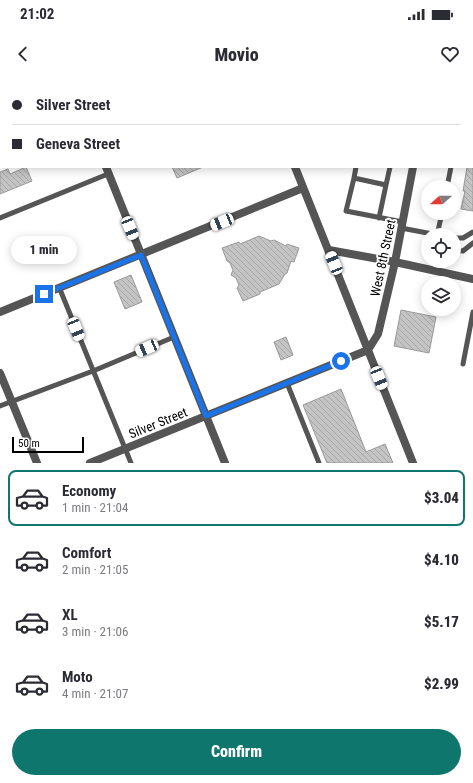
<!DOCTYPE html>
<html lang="en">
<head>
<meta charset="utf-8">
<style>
  :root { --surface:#fff; --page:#f7f7f7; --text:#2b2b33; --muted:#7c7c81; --line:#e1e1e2; --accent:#0f766e }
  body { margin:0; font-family:"Roboto Condensed",sans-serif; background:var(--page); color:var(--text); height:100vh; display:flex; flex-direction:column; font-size:15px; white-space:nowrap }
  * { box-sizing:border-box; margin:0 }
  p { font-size:13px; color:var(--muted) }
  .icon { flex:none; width:22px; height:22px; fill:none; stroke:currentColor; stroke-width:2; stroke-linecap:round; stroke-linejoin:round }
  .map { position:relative; height:383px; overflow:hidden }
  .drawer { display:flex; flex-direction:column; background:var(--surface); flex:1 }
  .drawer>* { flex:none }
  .guide { position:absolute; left:0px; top:0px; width:473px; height:88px; box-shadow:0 2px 10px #0003; display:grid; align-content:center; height:88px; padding:0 12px; background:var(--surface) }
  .needle { width:26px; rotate:249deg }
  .controls { position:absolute; left:421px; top:100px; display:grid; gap:8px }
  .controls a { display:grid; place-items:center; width:40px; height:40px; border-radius:50%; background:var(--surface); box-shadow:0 2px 10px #0003; font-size:20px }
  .scale { position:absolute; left:12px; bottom:10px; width:72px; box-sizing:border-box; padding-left:4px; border:2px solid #000; border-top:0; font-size:11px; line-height:14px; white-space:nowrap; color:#000; -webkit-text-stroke:3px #fff; paint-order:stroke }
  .end { position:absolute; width:18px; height:18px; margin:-9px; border:5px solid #1a73e8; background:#fff; box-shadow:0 0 0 2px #fff }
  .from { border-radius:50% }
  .bubble { position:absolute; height:28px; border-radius:14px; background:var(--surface); box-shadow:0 2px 10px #0003; font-size:13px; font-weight:800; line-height:28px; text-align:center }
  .car { position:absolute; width:12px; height:24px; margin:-12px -6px; border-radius:5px; box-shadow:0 0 3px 1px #0007; background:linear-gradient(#fff 24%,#345 0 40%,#fff 0 76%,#345 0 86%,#fff 0) }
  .guide b { display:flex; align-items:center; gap:14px; height:38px; font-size:15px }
  .guide b+b { border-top:1px solid var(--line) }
  .guide i { width:10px; height:10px; background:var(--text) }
  ul { padding:7px 0 0; list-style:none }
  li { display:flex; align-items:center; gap:12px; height:56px; margin:0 8px 6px; padding:0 4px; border:2px solid transparent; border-radius:8px }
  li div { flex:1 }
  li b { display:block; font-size:15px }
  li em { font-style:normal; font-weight:800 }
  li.active { border-color:var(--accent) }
  li>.icon { width:36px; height:36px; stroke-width:1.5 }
  .primary-button { display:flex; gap:8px; margin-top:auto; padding:8px 12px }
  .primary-button a { flex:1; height:46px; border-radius:24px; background:var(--accent); color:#fff; font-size:16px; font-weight:800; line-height:46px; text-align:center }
  .status { display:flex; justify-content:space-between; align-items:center; height:28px; padding:0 20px; background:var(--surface); direction:ltr }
  .status svg { height:11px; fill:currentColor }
  header { display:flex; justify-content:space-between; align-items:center; height:52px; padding:0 12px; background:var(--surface); font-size:18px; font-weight:800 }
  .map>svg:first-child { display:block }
</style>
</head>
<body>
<div class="status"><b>21:02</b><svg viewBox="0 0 49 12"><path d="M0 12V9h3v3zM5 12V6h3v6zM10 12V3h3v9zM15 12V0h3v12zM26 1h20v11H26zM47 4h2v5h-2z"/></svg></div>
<header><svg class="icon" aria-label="back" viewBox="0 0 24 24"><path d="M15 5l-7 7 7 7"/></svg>Movio<svg class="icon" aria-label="heart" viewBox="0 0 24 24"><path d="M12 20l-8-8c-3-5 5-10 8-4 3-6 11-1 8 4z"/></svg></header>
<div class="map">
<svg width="473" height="383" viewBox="0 0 473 383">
  <defs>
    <pattern id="building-back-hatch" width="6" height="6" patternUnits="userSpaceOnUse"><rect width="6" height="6" fill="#c4c4c4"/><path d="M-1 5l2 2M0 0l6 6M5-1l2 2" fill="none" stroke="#a7a7a7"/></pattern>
  </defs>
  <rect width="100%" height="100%" fill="#fff"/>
  <path fill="url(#building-back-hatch)" stroke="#999" d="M472 77H473V131L461 129 465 111H463L467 87H472Z
    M26 87 32 101 0 114V92L8 89 10 94Z
    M172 87H203L177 98Z
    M259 156 271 161 274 160 286 166 287 164 299 168 294 182 291 181 287 193 285 194 279 204 260 212V214L243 221 237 208 239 205 236 198 231 195 233 190 230 183 227 181 222 168 239 162 240 164Z
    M131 195 142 222 125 229 114 202Z
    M401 230 436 237 429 273 394 266Z
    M286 257 293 275 281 280 274 262Z
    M341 309 366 372 385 364 393 383H327L303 325Z"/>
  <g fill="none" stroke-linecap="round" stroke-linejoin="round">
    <g stroke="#dbdbdb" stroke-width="11">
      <path id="primary" d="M336 0 341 1
        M422 0 427 1
        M83 1 86 0
        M135 1 138 0
        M472 10H473
        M472 28H473
        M0 35H1
        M0 52H1"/>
    </g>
    <path stroke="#555" stroke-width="5" d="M147 0 148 1
      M39 1V0
      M166 1V0
      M0 22H1
      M472 56H473
      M356 87 354 98 386 105 390 87
      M354 98 346 131 403 142
      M447 107 451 87
      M0 138 108 94
      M379 138 386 105
      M401 148 438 155
      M437 155 442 133
      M454 158H463L473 152
      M454 170 463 171 473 163
      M59 207 131 383
      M463 284 473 232
      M287 303 319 383
      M0 326 93 291 174 257"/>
    <path stroke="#555" stroke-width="8" d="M71 0V1
      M261 0V1
      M106 87 225 383
      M295 87 413 383
      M329 170 395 182 473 199
      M0 232 303 108
      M0 293 37 383
      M90 383 368 270 378 254 395 182 413 87"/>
    <use href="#primary" stroke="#000" stroke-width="10"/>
  </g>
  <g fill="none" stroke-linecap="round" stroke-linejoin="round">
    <path stroke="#1a73e8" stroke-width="5" d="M44 214 141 175 206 336 341 281"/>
  </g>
  <g text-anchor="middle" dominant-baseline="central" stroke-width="3.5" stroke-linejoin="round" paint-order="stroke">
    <g font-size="13" fill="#000" stroke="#fff">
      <text transform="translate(383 178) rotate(-78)">West 8th Street</text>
      <text transform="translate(158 343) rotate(-22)">Silver Street</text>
    </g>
  </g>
</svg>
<div class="controls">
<a><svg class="needle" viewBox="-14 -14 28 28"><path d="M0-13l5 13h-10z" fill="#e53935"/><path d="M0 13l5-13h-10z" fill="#7c7c81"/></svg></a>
<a><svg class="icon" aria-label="locate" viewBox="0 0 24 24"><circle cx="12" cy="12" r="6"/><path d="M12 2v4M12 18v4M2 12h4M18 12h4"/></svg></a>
<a><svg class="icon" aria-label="layers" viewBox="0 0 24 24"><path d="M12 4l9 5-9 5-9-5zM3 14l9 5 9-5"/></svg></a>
</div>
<div class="scale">50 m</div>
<i class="end from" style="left:341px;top:281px"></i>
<i class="end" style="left:44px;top:214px"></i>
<div class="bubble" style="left:11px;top:156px;width:66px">1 min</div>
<i class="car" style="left:222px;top:142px;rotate:248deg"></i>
<i class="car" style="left:130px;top:148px;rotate:158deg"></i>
<i class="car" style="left:334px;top:183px;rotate:338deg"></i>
<i class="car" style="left:76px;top:249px;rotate:158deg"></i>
<i class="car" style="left:147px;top:268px;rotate:247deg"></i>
<i class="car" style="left:379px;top:298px;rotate:158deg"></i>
<div class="guide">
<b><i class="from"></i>Silver Street</b>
<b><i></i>Geneva Street</b>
</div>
</div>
<section class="drawer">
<ul>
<li class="active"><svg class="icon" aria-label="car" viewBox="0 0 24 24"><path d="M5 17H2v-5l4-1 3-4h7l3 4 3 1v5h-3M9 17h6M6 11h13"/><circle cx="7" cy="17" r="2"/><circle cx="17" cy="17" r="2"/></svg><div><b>Economy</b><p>1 min · 21:04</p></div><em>$3.04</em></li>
<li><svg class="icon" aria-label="car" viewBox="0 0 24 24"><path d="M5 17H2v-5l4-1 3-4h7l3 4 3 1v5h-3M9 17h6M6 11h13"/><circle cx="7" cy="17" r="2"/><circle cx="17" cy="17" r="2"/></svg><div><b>Comfort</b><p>2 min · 21:05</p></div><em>$4.10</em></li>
<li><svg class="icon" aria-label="car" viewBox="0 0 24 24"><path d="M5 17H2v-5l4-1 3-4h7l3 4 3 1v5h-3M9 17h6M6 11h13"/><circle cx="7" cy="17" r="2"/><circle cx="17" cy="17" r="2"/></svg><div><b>XL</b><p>3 min · 21:06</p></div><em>$5.17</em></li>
<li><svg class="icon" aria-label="car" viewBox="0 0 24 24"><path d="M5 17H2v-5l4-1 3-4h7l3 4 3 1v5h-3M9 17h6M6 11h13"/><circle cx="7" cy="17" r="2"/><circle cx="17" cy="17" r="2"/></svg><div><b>Moto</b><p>4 min · 21:07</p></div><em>$2.99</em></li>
</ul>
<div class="primary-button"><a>Confirm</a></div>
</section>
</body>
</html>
